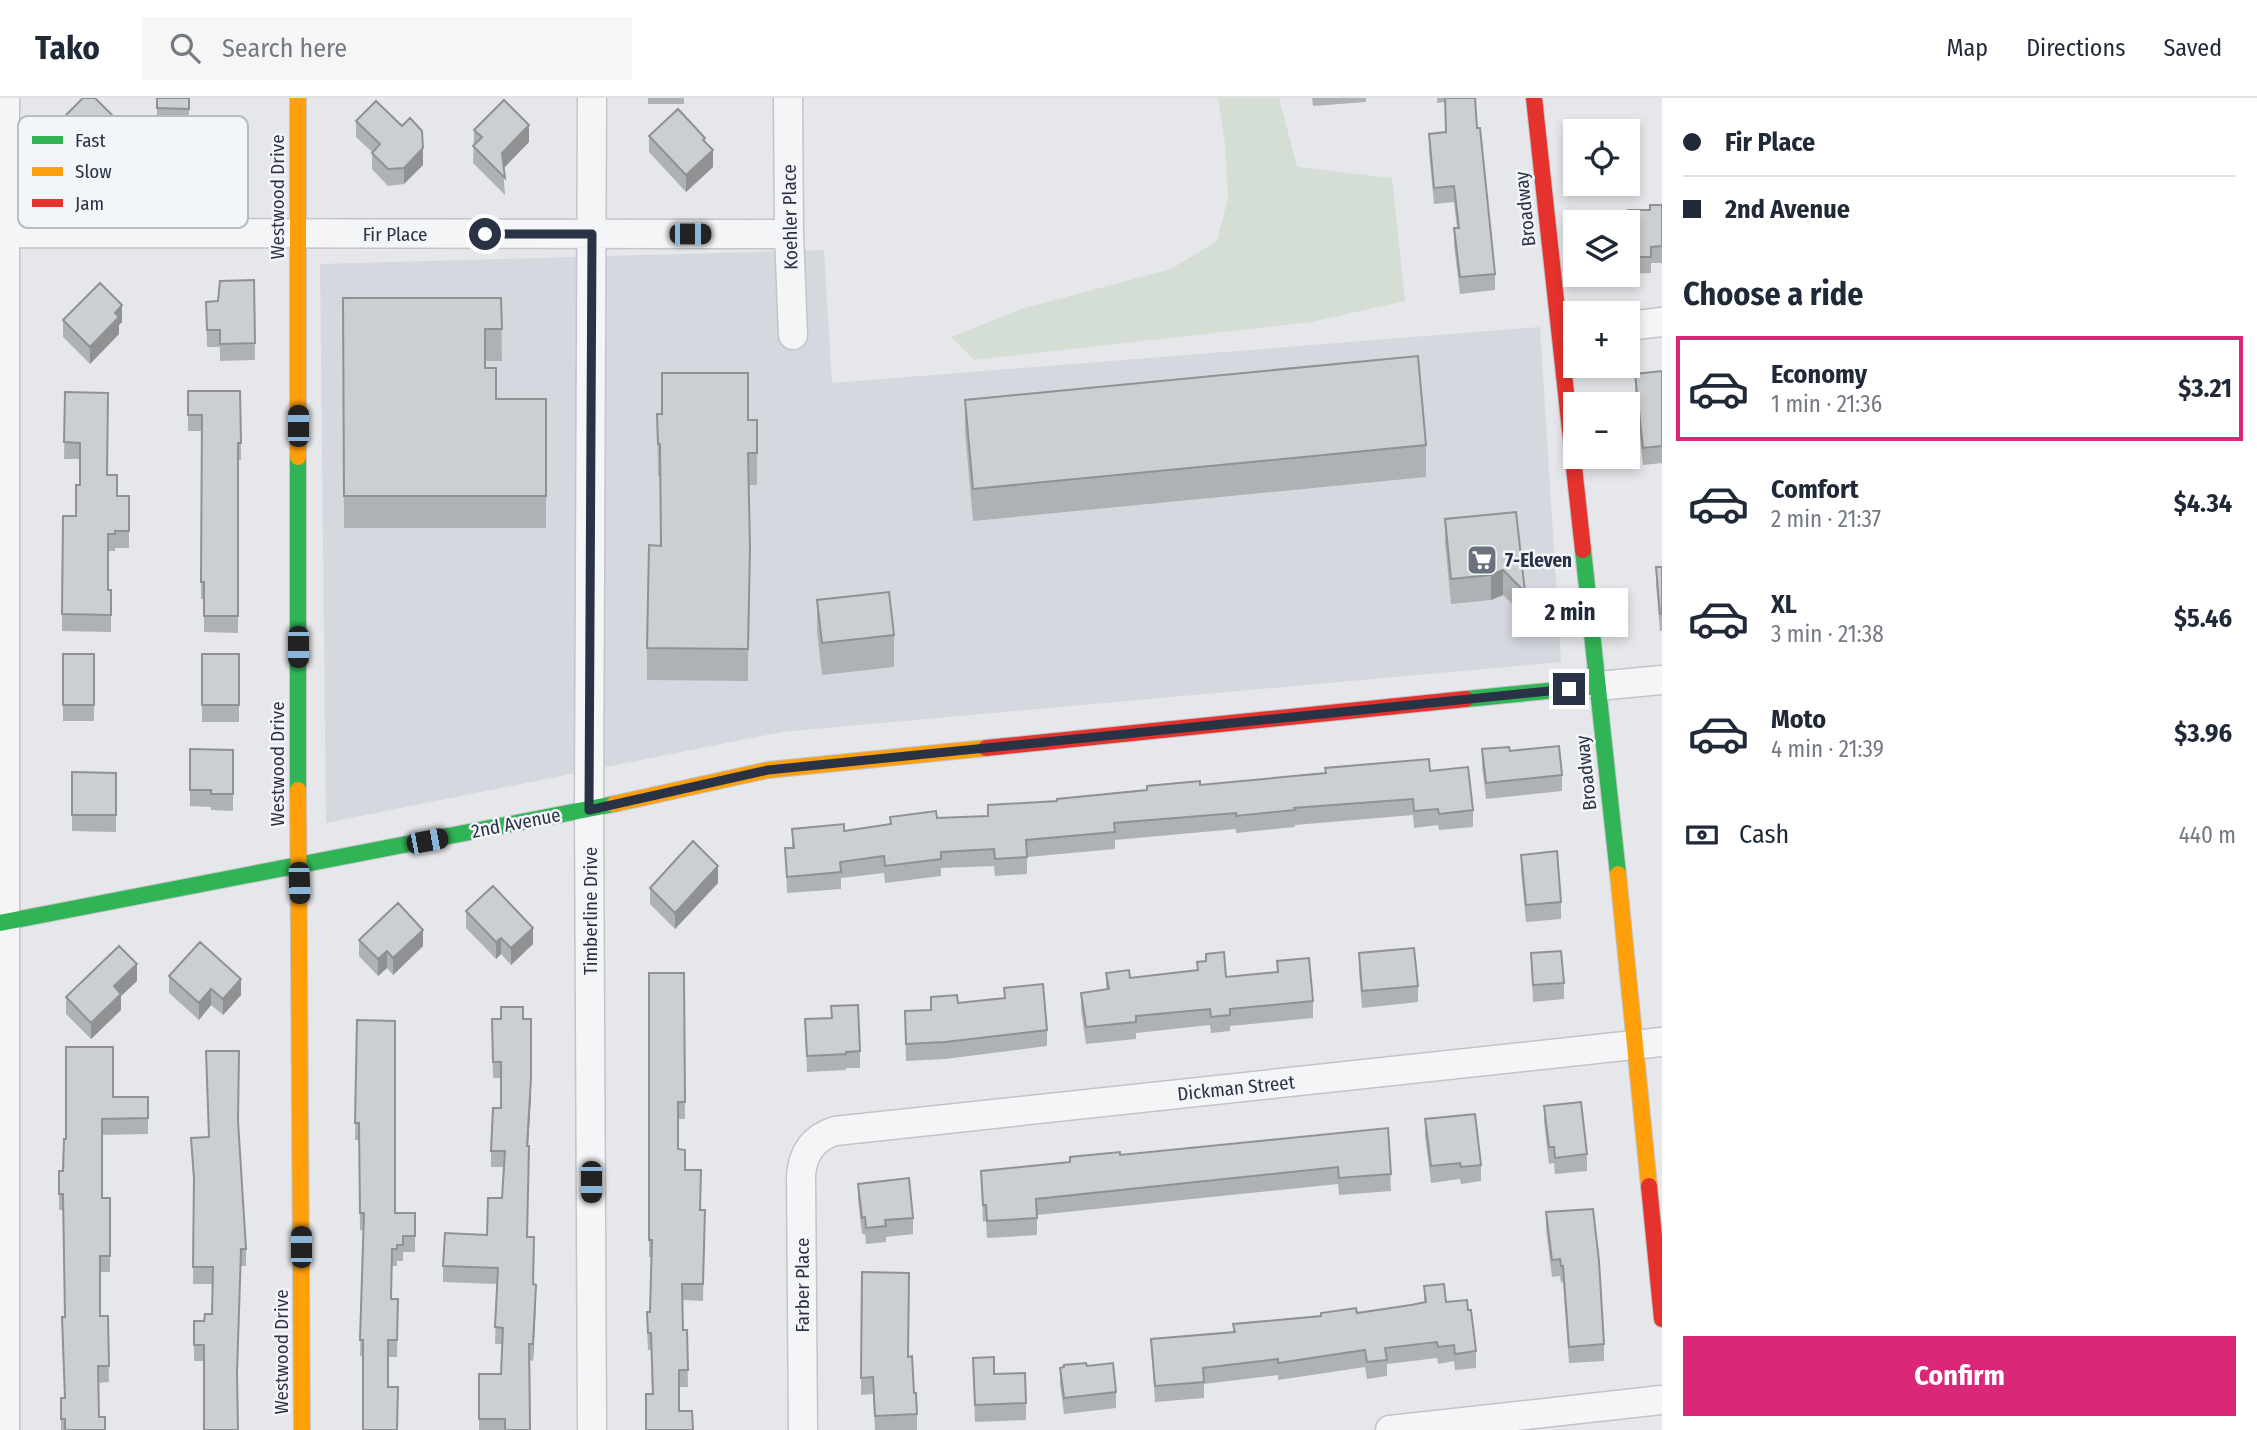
<!DOCTYPE html>
<html lang="en">
<head>
<meta charset="utf-8">
<style>
  :root { --surface:#fff; --page:#f6f6f7; --text:#1f2937; --muted:#747a83; --line:#e0e1e3; --accent:#db2777 }
  body { margin:0; font-family:"Fira Sans Condensed",sans-serif; background:var(--page); color:var(--text); height:100vh; display:flex; flex-direction:column; font-size:26px; white-space:nowrap }
  * { box-sizing:border-box; margin:0 }
  p { font-size:23px; color:var(--muted) }
  .icon { flex:none; width:38px; height:38px; fill:none; stroke:currentColor; stroke-width:2; stroke-linecap:round; stroke-linejoin:round }
  .map { position:relative; flex:1; overflow:hidden }
  .details { display:flex; flex-direction:column; background:var(--surface); width:595px }
  .details>* { flex:none }
  .banner { display:grid; align-content:center; height:154px; padding:0 21px; background:var(--surface) }
  .controls { position:absolute; left:1563px; top:21px; display:grid; gap:14px }
  .controls a { display:grid; place-items:center; width:77px; height:77px; border-radius:0px; background:var(--surface); box-shadow:0 4px 10px #0003; font-size:35px }
  .end { position:absolute; width:32px; height:32px; margin:-16px; border:9px solid #2a3346; background:#fff; box-shadow:0 0 0 4px #fff }
  .from { border-radius:50% }
  .bubble { position:absolute; height:49px; border-radius:0px; background:var(--surface); box-shadow:0 4px 10px #0003; font-size:23px; font-weight:700; line-height:49px; text-align:center }
  .car { position:absolute; width:21px; height:42px; margin:-21px -10px; border-radius:9px; box-shadow:0 0 5px 2px #0007; background:linear-gradient(#222 24%,#8ab4d8 0 40%,#222 0 76%,#8ab4d8 0 86%,#222 0) }
  .banner b { display:flex; align-items:center; gap:24px; height:66px; font-size:26px }
  .banner b+b { border-top:2px solid var(--line) }
  .banner i { width:18px; height:18px; background:var(--text) }
  ul { padding:0; list-style:none }
  li { display:flex; align-items:center; gap:21px; height:105px; margin:0 14px 10px; padding:0 7px; border:4px solid transparent; border-radius:0px }
  li div { flex:1 }
  li b { display:block; font-size:26px }
  li em { font-style:normal; font-weight:700 }
  li.selected { border-color:var(--accent) }
  li>.icon { width:63px; height:63px; stroke-width:1.5 }
  h2 { padding:0 21px; font-size:32px; line-height:84px }
  .pay { display:flex; align-items:center; gap:18px; height:77px; padding:0 21px; font-size:26px }
  .pay p { margin-inline-start:auto }
  .primary-button { display:flex; gap:14px; margin-top:auto; padding:14px 21px }
  .primary-button a { flex:1; height:80px; border-radius:0px; background:var(--accent); color:#fff; font-size:28px; font-weight:700; line-height:80px; text-align:center }
  header { display:flex; align-items:center; gap:42px; box-sizing:border-box; height:98px; padding:0 35px; background:var(--surface); border-bottom:2px solid var(--line) }
  header strong { font-size:33px }
  nav { display:flex; gap:38px; margin-inline-start:auto; font-size:24px }
  .search { width:490px; height:63px; background:var(--page); display:flex; align-items:center; gap:18px; box-sizing:border-box; padding:0 24px; border-radius:0px; color:var(--muted); font-size:26px }
  main { display:flex; flex:1; min-height:0 }
  .map>svg:first-child { display:block }
</style>
</head>
<body>
<header>
<strong>Tako</strong>
<div class="search"><svg class="icon" aria-label="search" viewBox="0 0 24 24"><circle cx="10" cy="10" r="6"/><path d="M15 15l6 6"/></svg>Search here</div>
<nav><a>Map</a><a>Directions</a><a>Saved</a></nav>
</header>
<main>
<div class="map">
<svg width="1662" height="1332" viewBox="0 0 1662 1332">
  <rect width="100%" height="100%" fill="#e5e7ea"/>
  <path fill="#d5d8df" d="M824 152 832 285 1540 229 1561 564 782 634 326 725 320 166Z"/>
  <path fill="#d5ded5" d="M1218 0H1279L1297 69 1392 80 1405 203 1311 224 974 262 951 239 1021 211 1171 171 1217 143 1228 99 1225 45Z"/>
  <g fill="none" stroke-linecap="round" stroke-linejoin="round">
    <g stroke="#c2c4c8" stroke-width="31">
      <path id="street" d="M592 0 589 711 592 1332
        M788 0 789 136 793 237
        M0 135 789 136
        M1628 228 1662 224
        M1598 588 1662 582
        M5 1332V0
        M803 1332 801 1077C803 1055 813 1040 835 1033L1662 944
        M1390 1332 1662 1302"/>
    </g>
    <g stroke="#c2c4c8" stroke-width="18">
      <path id="fast" d="M298 359V692
        M1583 452 1618 776
        M1466 601 1598 588
        M0 825 614 706"/>
    </g>
    <g stroke="#c2c4c8" stroke-width="18">
      <path id="slow" d="M298 0V359
        M298 692 302 1332
        M614 706 768 672 986 650
        M1618 776 1649 1088"/>
    </g>
    <g stroke="#c2c4c8" stroke-width="18">
      <path id="jam" d="M1534 0 1583 452
        M986 650 1466 601
        M1649 1088 1662 1221"/>
    </g>
    <use href="#street" stroke="#f4f5f7" stroke-width="28"/>
    <use href="#fast" stroke="#30b455" stroke-width="16"/>
    <use href="#slow" stroke="#ff9f0a" stroke-width="16"/>
    <use href="#jam" stroke="#e5322d" stroke-width="16"/>
  </g>
  <path fill="#afb2b5" d="M157 0H189V18H241V83H206V75H198V64H186V19L157 18Z
    M648 0H684V6H648Z
    M1312 0H1366V4L1313 8Z
    M1437 0H1475L1477 30 1495 176V192L1460 196 1454 147V130H1457L1454 104 1434 106 1429 53V36L1446 35 1445 4 1437 5Z
    M356 23 423 67 404 86 388 88 372 71V54L356 39Z
    M59 24 130 51 101 82 59 41Z
    M474 32 529 44 503 70 505 97 473 65Z
    M649 38 705 44 713 69 686 94 649 54Z
    M1662 107V165H1651V175L1628 176V124L1650 112Z
    M254 182 255 262 220 263V249H207L206 204 218 203Z
    M343 200H501L502 263H485V270L496 301H546V430H344Z
    M63 222 122 224 119 227V236L90 266 63 239Z
    M1662 273V365L1643 367 1635 292V276Z
    M188 293H240L241 362H238V535L204 534V501H201L202 333H188Z
    M65 294 117 398H129V450H115V453H108V492H111V534L62 533 63 418H76L80 387V361H64Z
    M965 302 1426 347V379L973 423 965 334Z
    M657 316 757 322V387H749L748 583 647 582V550L661 448 660 378H658Z
    M1516 414 1525 494V518L1503 497 1491 502 1451 506 1445 445V421Z
    M1656 469H1662V533H1660L1656 486Z
    M817 502 894 537V569L822 577 817 534Z
    M63 556H94V623H63Z
    M202 556H239V624H202Z
    M190 651 233 652V713L211 712V709L190 708Z
    M1482 651 1510 653 1562 677V693L1486 701 1482 668Z
    M1430 673 1473 712V729L1439 732 1438 727 1414 730 1413 717 1295 727V729L1236 735V731L1115 742V751L1027 759V776L995 778 994 768 941 770V778L885 785 884 775 841 780V791L787 795 785 750H792V731L844 733 890 726V719L937 720 988 718V707L1057 703 1200 687Z
    M72 674 116 675V734L72 733Z
    M1521 757 1561 804V821L1526 824 1521 773Z
    M718 785 675 831 650 806V790Z
    M466 813 533 846 511 867 501 856 496 861 466 830Z
    M359 842 423 848 393 877 387 870 378 878 359 858Z
    M1359 855 1418 888V904L1362 910 1359 872Z
    M1531 855 1564 885V901L1533 904Z
    M1206 856 1226 879 1277 874V863L1313 903V920L1230 928V933L1211 935 1210 927 1136 935V941L1086 946 1081 912V895L1106 892V875L1130 880 1197 872V864L1206 863Z
    M649 875H684L685 1021H678V1051L701 1112H705L703 1203 682 1202 683 1232H687L688 1289H679V1313L693 1332 652 1296 651 1252H648L647 1230 650 1214 652 1159H649Z
    M169 878 241 897 223 917 211 907 199 922 169 895Z
    M137 883 121 898V912L91 941 66 916V899Z
    M1004 890 1047 932V948L945 961 906 963 905 913 931 912V899L958 905 1004 900Z
    M831 908 860 953V970H846V972L807 974 805 921 831 920Z
    M492 921H523L531 997 528 1048V1139L536 1203 533 1263 530 1262 531 1332H479V1276H501L502 1246H495L497 1186 443 1184V1168L487 1137 502 1100 503 1069H491V1053L501 1010V980H493Z
    M357 922 395 1115H415V1154H403V1163H397V1168H392V1201H398L397 1259H388V1289L398 1332 363 1258H360L363 1132H360L359 1042H355Z
    M113 999H148V1036L102 1037V1100H110V1174H100V1218H108L109 1284 98 1285 99 1319 105 1332H61V1300H64L65 1219 63 1112H59V1096L63 1073 66 1041Z
    M1544 1008 1587 1056V1073L1555 1076 1554 1065 1549 1066 1544 1024Z
    M1425 1021 1481 1067V1083L1461 1086 1460 1081 1431 1085 1425 1038Z
    M238 1027 246 1151V1168H241L204 1263H194V1223H204L212 1216 213 1186H193L194 1095 191 1040 208 1039Z
    M1388 1030 1391 1093 1339 1097 1338 1086 1037 1117V1137L987 1140 986 1123 983 1124 981 1073 1070 1065V1059L1120 1057Z
    M858 1086 913 1120V1136L886 1139V1144L866 1146 865 1136H862L858 1102Z
    M1546 1114 1604 1246V1263L1569 1265 1563 1184 1561 1185 1560 1178 1552 1179 1546 1131Z
    M862 1174 914 1295 917 1316V1332H875L873 1296 861 1297Z
    M1424 1188 1446 1204 1468 1212 1476 1253V1270L1455 1272 1454 1263 1438 1266 1437 1260 1387 1266V1278L1367 1281 1365 1269 1278 1282V1277L1204 1286V1300L1155 1304 1151 1241 1233 1234V1226L1357 1215 1411 1207 1424 1205Z
    M973 1260 994 1276 1026 1305V1322L975 1324Z
    M1060 1270 1116 1294V1310L1064 1316 1060 1286Z"/>
  <path fill="#8f9193" d="M529 27V44L502 72V55Z
    M130 35V51L101 82V65Z
    M423 50V67L404 86V70Z
    M713 52V69L686 94V77Z
    M122 207V224L119 227V236L90 266V249L115 215Z
    M1503 472V497L1491 502V477Z
    M718 768V785L675 831V815Z
    M533 830V846L511 867V850Z
    M423 832V848L393 877V860Z
    M501 840V856L496 861V844Z
    M387 853V870L378 878V861Z
    M137 866V883L121 898V912L91 941V925L114 888Z
    M241 881V897L223 917V901Z
    M211 891V907L199 922V905Z
    M531 980V997L527 1065V1048Z
    M536 1187V1203L533 1263V1246Z"/>
  <path fill="#cccfd2" stroke="#8f9193" stroke-width="2" d="M83 0H95L130 35 101 65 59 24Z
    M157 0H189V11L157 10Z
    M1445 0H1475L1477 30H1480L1495 176 1460 179 1454 130H1459L1454 88 1434 90 1429 36 1446 34Z
    M504 2 529 27 502 55 505 80 473 48 482 39 474 32Z
    M376 3 402 28 410 20 422 33 423 50 404 70 388 71 372 55 380 46 356 23Z
    M678 11 705 40 703 42 713 52 686 77 649 38Z
    M1650 107H1662V148L1651 149V159H1628V124H1622V115L1628 114V112H1650Z
    M254 182 255 245 220 246V232H207L206 204 218 203 220 183Z
    M100 185 122 207 115 215 119 219 90 249 63 222Z
    M343 200H501L502 231H485V270H496V301H546V398H344Z
    M1418 258 1426 347 973 391 965 302Z
    M1662 273V348L1643 350 1635 276Z
    M662 275H748V322H757V355H748L750 449 748 551 647 550 649 447 661 448 660 346H658L657 316H662Z
    M188 293H240L241 345H238V518H204V484H201L202 317H188Z
    M65 294 108 295 107 377H117V398H129V433H115V436H108V492H111V517L62 516 63 418H76V387H80V345L64 344Z
    M1516 414 1525 494 1503 472 1491 477 1451 481 1445 421Z
    M1656 469H1662V516H1660Z
    M889 494 894 537 822 545 817 502Z
    M63 556H94V607H63Z
    M202 556H239V607H202Z
    M1559 648 1562 677 1486 685 1482 651 1509 649 1510 653Z
    M190 651 233 652V696H211V692H190Z
    M1429 661 1430 673 1468 669 1473 712 1439 716 1438 711 1414 713 1413 701 1294 710 1295 712 1236 718V715L1114 725 1115 734 1026 742 1027 759 995 761 994 751 941 754V761L885 768 884 758 840 764 841 774 787 779 785 750H794L792 731 844 726V733L891 726 890 719 936 713 937 720 988 718V707L1057 703V701L1147 692V688L1200 683V687L1326 675 1325 670Z
    M72 674 116 675V717H72Z
    M693 743 718 768 675 815 650 790Z
    M1557 753 1561 804 1526 807 1521 757Z
    M493 788 533 830 511 850 501 840 496 844 466 813Z
    M398 805 423 832 393 860 387 853 378 861 359 842Z
    M200 844 241 881 223 901 211 891 199 905 169 878Z
    M119 848 137 866 114 888 121 896 91 925 66 899Z
    M1414 850 1418 888 1362 893 1359 855Z
    M1561 853 1564 885 1533 887 1531 855Z
    M1224 854 1226 879 1278 874 1277 863 1309 860 1313 903 1230 911V917L1211 919 1210 911 1136 918V924L1086 929 1081 895 1109 891 1106 875 1129 872 1130 880 1198 872 1197 864 1206 863V856Z
    M649 875H684L685 1004H678V1051L685 1052V1072H701L700 1112H705L703 1186H682L683 1232H687L688 1272H679V1313H692L693 1332H646V1296H653L651 1235H648L647 1214H650L652 1142H649Z
    M1043 886 1047 932 945 944 906 946 905 913 931 912V899L957 897 958 905 1005 900 1004 890Z
    M858 907 860 953 846 954V956L807 958 805 921 832 920 831 908Z
    M501 909H523V921H531V980L527 1048H529L527 1139H534L533 1186 536 1187 533 1246H529L530 1332H505V1321H479V1276H501L503 1230 495 1229 498 1170 443 1168 445 1135 487 1137 488 1100H502L505 1053H491L493 1010H501V964H493L492 921H501Z
    M357 922 395 923V1115H415V1138H403V1147H397V1151H392L391 1201H398L397 1242H388V1289H398L397 1332H363V1242H360L364 1115H360L359 1025H355Z
    M66 949H113V999H148V1020L102 1021V1100H110V1158H100V1218H108L109 1268H98L99 1319H105V1332H65V1321H61V1300H65L62 1219H65L63 1096H59V1073H63L64 1041H66Z
    M206 953H239L238 1023 246 1151H241L237 1275 238 1332H204V1247H194V1223H204L205 1216H212L213 1169H193L194 1080 191 1040 209 1039Z
    M1581 1004 1587 1056 1555 1060 1554 1049H1549L1544 1008Z
    M1475 1016 1481 1067 1461 1069 1460 1065 1431 1068 1425 1021Z
    M1388 1030 1391 1076 1339 1080 1338 1069 1036 1101 1037 1120 987 1123 986 1107H983L981 1073 1070 1064V1059L1120 1054V1057Z
    M909 1080 913 1120 885 1122 886 1128 866 1130 865 1119 862 1120 858 1086Z
    M1593 1111 1599 1163 1604 1246 1569 1249 1563 1168H1561L1560 1161 1552 1162 1546 1114Z
    M862 1174 909 1175 908 1259 912 1258 914 1295H916L917 1316 875 1318 873 1279 861 1280Z
    M1444 1186 1446 1204 1467 1202 1468 1212H1471L1476 1253 1455 1256 1454 1247 1438 1249 1437 1244 1385 1250 1387 1262 1367 1264 1365 1252 1278 1265V1261L1203 1270 1204 1284 1155 1288 1151 1241 1235 1234 1233 1226 1321 1218V1215L1356 1210 1357 1215 1411 1207 1426 1204 1424 1188Z
    M994 1259V1276L1025 1275 1026 1305 975 1307 973 1260Z
    M1086 1265 1087 1268 1113 1265 1116 1294 1064 1300 1060 1270 1064 1269V1267Z"/>
  <g fill="none" stroke-linecap="round" stroke-linejoin="round">
    <path stroke="#2a3346" stroke-width="9" d="M485 136H592L589 712 768 672 1569 591"/>
  </g>
  <defs>
    <g id="supermarket-square" transform="scale(1.575)"><rect x="-9" y="-9" width="18" height="18" rx="4" fill="#6b727f" stroke="#f3f6f9"/><path d="M-6-5.5h2.5l.6 2H6L4.5 2H-2.5L-4.4-4H-6ZM-1.5 3.2a1.3 1.3 0 1 0 .1 0ZM3 3.2a1.3 1.3 0 1 0 .1 0Z" fill="#fff"/></g>
  </defs>
  <g fill-rule="evenodd">
    <use href="#supermarket-square" x="1482" y="462"/>
  </g>
  <g text-anchor="middle" dominant-baseline="central" stroke-width="5" stroke-linejoin="round" paint-order="stroke">
    <g font-size="19" fill="#2a3346" stroke="#f3f6f9">
      <text transform="translate(277 99) rotate(-90)">Westwood Drive</text>
      <text transform="translate(1525 111) rotate(-96)">Broadway</text>
      <text transform="translate(790 119) rotate(-91)">Koehler Place</text>
      <text x="395" y="136">Fir Place</text>
      <text transform="translate(277 666) rotate(-90)">Westwood Drive</text>
      <text transform="translate(1586 675) rotate(-96)">Broadway</text>
      <text transform="translate(516 725) rotate(-11)">2nd Avenue</text>
      <text transform="translate(590 813) rotate(-90)">Timberline Drive</text>
      <text transform="translate(1236 990) rotate(-6)">Dickman Street</text>
      <text transform="translate(802 1187) rotate(-90)">Farber Place</text>
      <text transform="translate(281 1254) rotate(-90)">Westwood Drive</text>
    </g>
    <g font-size="19" font-weight="bold" fill="#2a3346" stroke="#f3f6f9" text-anchor="start">
      <text x="1505" y="462">7-Eleven</text>
    </g>
  </g>
  <rect x="18" y="18" width="230" height="112" rx="10" fill="#f3f6f9" stroke="#b7bcc3" stroke-width="2"/>
  <rect x="32" y="38" width="31" height="8" fill="#30b455"/>
  <rect x="32" y="69" width="31" height="9" fill="#ff9f0a"/>
  <rect x="32" y="101" width="31" height="8" fill="#e5322d"/>
  <g font-size="19" fill="#2a3346">
    <text x="75" y="49">Fast</text>
    <text x="75" y="80">Slow</text>
    <text x="75" y="112">Jam</text>
  </g>
</svg>
<div class="controls">
<a><svg class="icon" aria-label="locate" viewBox="0 0 24 24"><circle cx="12" cy="12" r="6"/><path d="M12 2v4M12 18v4M2 12h4M18 12h4"/></svg></a>
<a><svg class="icon" aria-label="layers" viewBox="0 0 24 24"><path d="M12 4l9 5-9 5-9-5zM3 14l9 5 9-5"/></svg></a>
<a>+</a>
<a>−</a>
</div>
<i class="end from" style="left:485px;top:136px"></i>
<i class="end" style="left:1569px;top:591px"></i>
<div class="bubble" style="left:1512px;top:490px;width:116px">2 min</div>
<i class="car" style="left:690px;top:136px;rotate:90deg"></i>
<i class="car" style="left:298px;top:328px;rotate:0deg"></i>
<i class="car" style="left:298px;top:549px;rotate:180deg"></i>
<i class="car" style="left:427px;top:743px;rotate:79deg"></i>
<i class="car" style="left:299px;top:785px;rotate:178deg"></i>
<i class="car" style="left:591px;top:1084px;rotate:180deg"></i>
<i class="car" style="left:301px;top:1149px;rotate:0deg"></i>
</div>
<section class="details">
<div class="banner">
<b><i class="from"></i>Fir Place</b>
<b><i></i>2nd Avenue</b>
</div>
<h2>Choose a ride</h2>
<ul>
<li class="selected"><svg class="icon" aria-label="car" viewBox="0 0 24 24"><path d="M5 17H2v-5l4-1 3-4h7l3 4 3 1v5h-3M9 17h6M6 11h13"/><circle cx="7" cy="17" r="2"/><circle cx="17" cy="17" r="2"/></svg><div><b>Economy</b><p>1 min · 21:36</p></div><em>$3.21</em></li>
<li><svg class="icon" aria-label="car" viewBox="0 0 24 24"><path d="M5 17H2v-5l4-1 3-4h7l3 4 3 1v5h-3M9 17h6M6 11h13"/><circle cx="7" cy="17" r="2"/><circle cx="17" cy="17" r="2"/></svg><div><b>Comfort</b><p>2 min · 21:37</p></div><em>$4.34</em></li>
<li><svg class="icon" aria-label="car" viewBox="0 0 24 24"><path d="M5 17H2v-5l4-1 3-4h7l3 4 3 1v5h-3M9 17h6M6 11h13"/><circle cx="7" cy="17" r="2"/><circle cx="17" cy="17" r="2"/></svg><div><b>XL</b><p>3 min · 21:38</p></div><em>$5.46</em></li>
<li><svg class="icon" aria-label="car" viewBox="0 0 24 24"><path d="M5 17H2v-5l4-1 3-4h7l3 4 3 1v5h-3M9 17h6M6 11h13"/><circle cx="7" cy="17" r="2"/><circle cx="17" cy="17" r="2"/></svg><div><b>Moto</b><p>4 min · 21:39</p></div><em>$3.96</em></li>
</ul>
<div class="pay"><svg class="icon" aria-label="cash" viewBox="0 0 24 24"><path d="M3 7h18v10H3z"/><circle cx="12" cy="12" r="2"/></svg>Cash<p>440 m</p></div>
<div class="primary-button"><a>Confirm</a></div>
</section>
</main>
</body>
</html>
